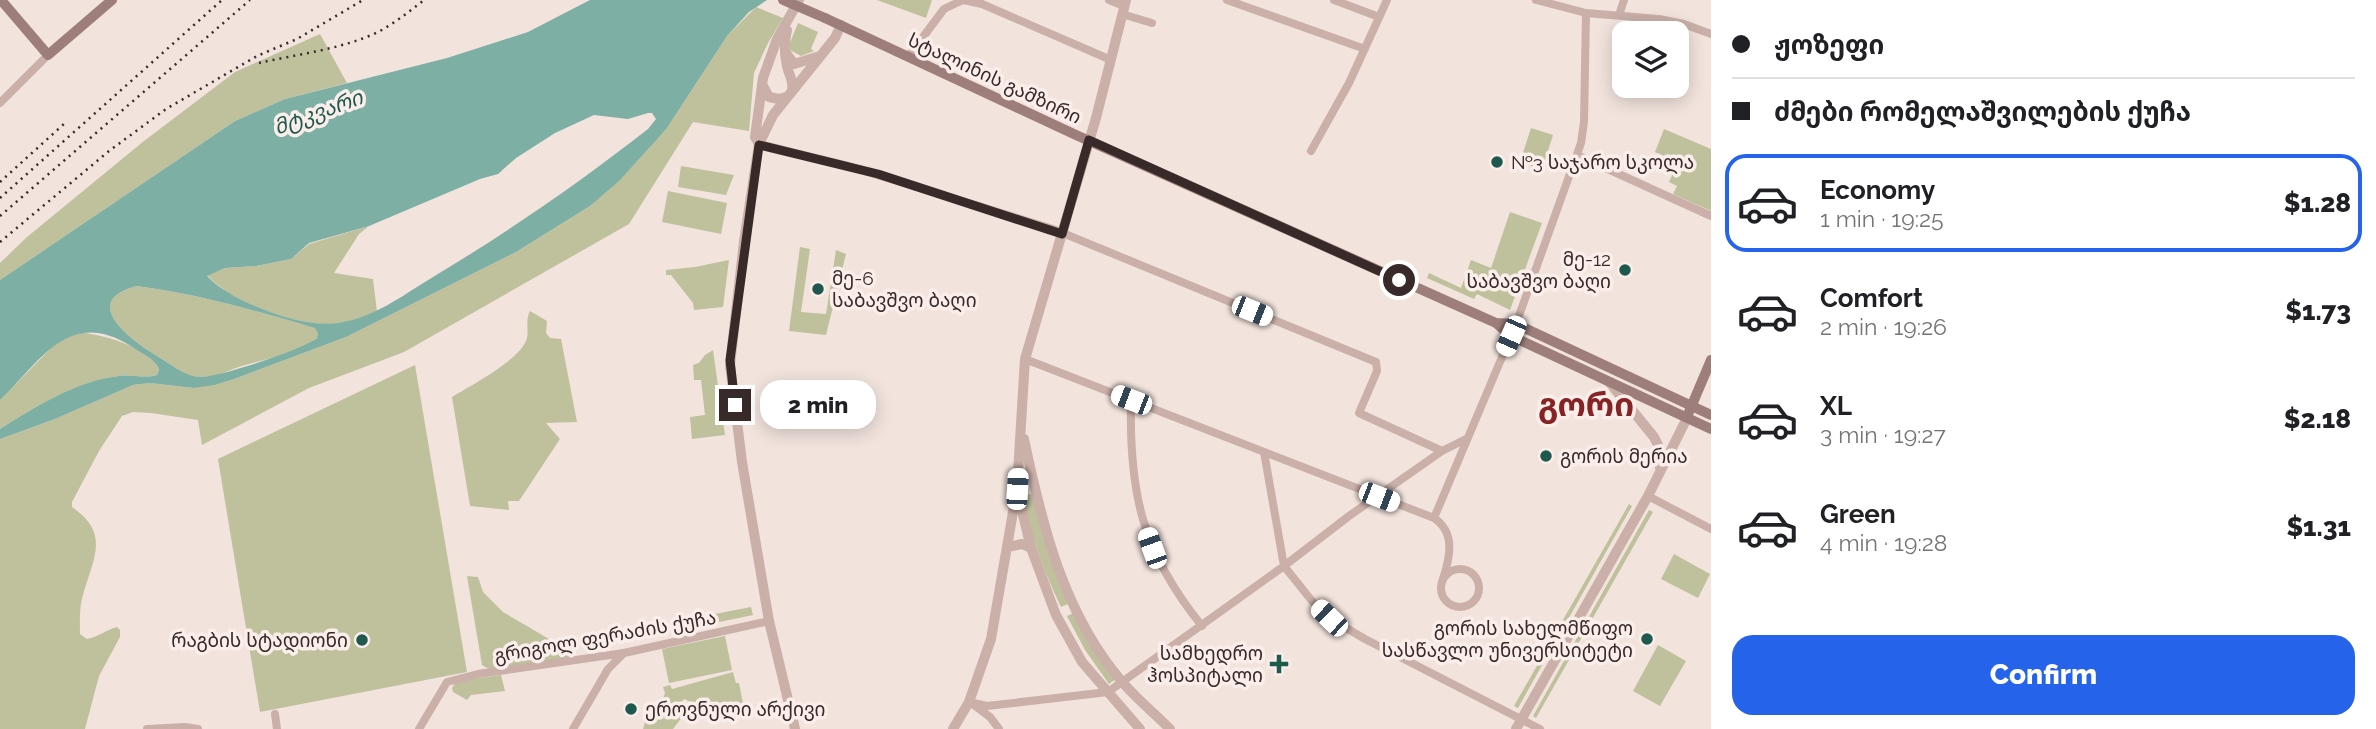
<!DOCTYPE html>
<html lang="en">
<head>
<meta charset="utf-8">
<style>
  :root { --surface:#fff; --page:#f6f6f6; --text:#202124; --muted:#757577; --line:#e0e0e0; --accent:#2563eb }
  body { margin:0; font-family:Raleway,"Noto Sans Georgian",sans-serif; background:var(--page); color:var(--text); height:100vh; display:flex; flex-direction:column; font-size:26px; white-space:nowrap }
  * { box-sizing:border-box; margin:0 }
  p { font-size:23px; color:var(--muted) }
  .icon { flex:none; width:38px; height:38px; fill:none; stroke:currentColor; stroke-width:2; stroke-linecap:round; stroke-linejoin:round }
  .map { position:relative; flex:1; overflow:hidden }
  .drawer { display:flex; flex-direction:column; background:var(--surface); width:665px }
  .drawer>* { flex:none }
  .banner { display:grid; align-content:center; height:154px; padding:0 21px; background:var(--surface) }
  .fabs { position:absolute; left:1612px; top:21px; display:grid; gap:14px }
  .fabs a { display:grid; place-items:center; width:77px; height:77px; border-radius:14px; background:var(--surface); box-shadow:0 4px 18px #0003; font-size:35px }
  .end { position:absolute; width:32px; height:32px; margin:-16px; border:9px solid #382a29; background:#fff; box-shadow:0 0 0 4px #fff }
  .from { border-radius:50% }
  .bubble { position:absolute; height:49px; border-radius:21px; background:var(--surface); box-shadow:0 4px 18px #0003; font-size:23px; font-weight:800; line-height:49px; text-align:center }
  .car { position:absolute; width:21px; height:42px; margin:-21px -10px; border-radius:9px; box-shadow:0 0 5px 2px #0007; background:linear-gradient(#fff 24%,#345 0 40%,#fff 0 76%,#345 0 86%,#fff 0) }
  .banner b { display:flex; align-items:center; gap:24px; height:66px; font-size:26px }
  .banner b+b { border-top:2px solid var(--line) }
  .banner i { width:18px; height:18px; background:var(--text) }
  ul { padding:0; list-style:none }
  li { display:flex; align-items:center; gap:21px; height:98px; margin:0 14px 10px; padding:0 7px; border:4px solid transparent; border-radius:21px }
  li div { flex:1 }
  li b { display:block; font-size:26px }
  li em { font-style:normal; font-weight:800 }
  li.on { border-color:var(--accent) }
  li>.icon { width:63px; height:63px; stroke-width:1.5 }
  .cta { display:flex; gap:14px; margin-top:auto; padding:14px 21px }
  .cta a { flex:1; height:80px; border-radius:21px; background:var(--accent); color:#fff; font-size:28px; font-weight:800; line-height:80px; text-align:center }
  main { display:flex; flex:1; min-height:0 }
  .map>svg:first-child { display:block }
</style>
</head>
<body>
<main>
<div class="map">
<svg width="1711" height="729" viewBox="0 0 1711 729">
  <rect width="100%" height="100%" fill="#f2e3dd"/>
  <path fill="#bfc19d" d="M877 0H932L926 18Z
    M756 7 783 18 768 43 754 73 749 131 693 122 629 224 404 352 309 388 202 445 198 420 151 413 133 412 122 416 99 451 72 502V507C111 534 93 558 83 595 79 607 80 622 80 634L87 639C98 637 106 630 117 627L120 630V637L99 676 85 729H0V439L55 419 133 385 150 383 194 388 237 378 346 337 516 252 590 206 667 128 727 36Z
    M798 23 818 32 811 49 814 51 801 56 790 50 789 45Z
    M320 34 347 83 285 99 235 121 0 280V263L27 237 144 141 235 72Z
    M1531 128 1553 135 1542 170 1520 162Z
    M1664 129 1711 149V211L1673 194 1677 186 1669 182 1678 162 1655 152Z
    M681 166 734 175 726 195 678 187Z
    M668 191 727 203 721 234 662 222Z
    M1510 212 1542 223 1510 310 1477 294 1474 299 1427 278 1429 273 1461 288 1471 260 1491 268Z
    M369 226 359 234 334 273 373 279 377 312C364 317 350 322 335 324 299 327 231 303 207 275L225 268 256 266 291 259 309 244Z
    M800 247 810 249 801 312 826 314 836 250 846 254 826 335 789 331Z
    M729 260 723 307 694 310 693 303 671 275H666V270L695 267Z
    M137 286C198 294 257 311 316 328L318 333 317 338C296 355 267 358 242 366 229 370 215 378 200 377 187 377 173 366 162 359 136 344 75 302 137 286Z
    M530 311 547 321 546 333 550 338 561 339 577 422 546 423 560 439 519 501H508L509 510 470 506 452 397C471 385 521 360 527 338 529 329 525 320 530 311Z
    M78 332C99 334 153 347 159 370L157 375C145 379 131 374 119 376 77 381 35 407 0 429V400L57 342Z
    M713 350 725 435 692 439 690 417 705 415 701 380H694L693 365 699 363 705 355Z
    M415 365 467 672 260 712 218 459Z
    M1031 494 1034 496 1070 603 1061 607C1051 586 1019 515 1027 495Z
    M1629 504 1632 506 1518 708 1514 706Z
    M1649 510 1653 512 1536 718 1533 716Z
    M1674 554 1710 574 1698 598 1661 579Z
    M467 576 478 577 483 592 503 612 549 639 571 658 491 670 482 665Z
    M751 607 753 615 681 630 679 621Z
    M1076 612 1117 678 1109 684 1085 650 1067 616Z
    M725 636 732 670 669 683 662 649Z
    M1658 645 1686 661 1660 706 1633 691Z
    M733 672 736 683H739L744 708 739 707 717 713 684 699 678 706 686 712 673 729H643L646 719 656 722 665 693 663 687 670 685 672 689Z
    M501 675 505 691 471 695 467 700 453 692 452 688 456 681Z"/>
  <path fill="#7dafa4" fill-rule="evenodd" d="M590 0H767L749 12 727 36 667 128 620 180 590 206 516 252 346 337 237 378 214 385 194 388 150 383 133 385 55 419 0 439V429C35 407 76 381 119 376 131 374 145 379 157 375L159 370C156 358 140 353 131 346 68 307 41 361 0 400V280L235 121 285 99 447 58 528 32ZM648 113H652L656 119 648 129C579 183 508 232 433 277 403 295 374 318 338 323 303 329 231 302 207 276L225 268 256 266 291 259 309 243 369 226 480 179 498 174 516 158 555 133 594 115 628 119ZM137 286C198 294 257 311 315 328L318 333 317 338C304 349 217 378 201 377 187 377 173 366 162 359 136 344 75 302 137 286Z"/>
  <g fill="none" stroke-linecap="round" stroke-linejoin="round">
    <path stroke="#cab0a9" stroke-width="8" d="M1109 0 1124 6
      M1227 0 1365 49
      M1334 0 1379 17
      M1536 0 1586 13 1659 19 1684 24 1711 34
      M1122 14 1152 23
      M1619 15 1624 0
      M908 57 944 9 963 0 982 4 1111 60
      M0 103 48 55
      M759 144 848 166 1053 229 1376 362 1377 371 1359 413 1442 451
      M1311 151 1349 83 1387 0
      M1577 155 1711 216
      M1025 359 1434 518C1456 533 1450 557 1443 579
      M1131 400C1129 493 1142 552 1202 626
      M1264 452 1284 566 1312 601 1329 618 1365 639 1540 729
      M1648 496 1711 529
      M1434 518 1516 324 1581 143 1584 122 1586 13
      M1441 588a19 19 0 1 1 38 0a19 19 0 1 1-38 0Z
      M969 702 987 706 1108 692 1284 566 1349 516 1442 451 1466 439
      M974 705 990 717 999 729
      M275 714 277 729
      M147 729 185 727 198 729
      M419 729 447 682 478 674 624 653 769 621
      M573 729 608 669 624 653"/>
    <path stroke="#cab0a9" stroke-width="10" d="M787 30C784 42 784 53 787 66 789 76 794 80 792 90
      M786 53 794 64 820 56
      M762 84 769 97 779 99 786 97
      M759 144 755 137 763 78 777 39 799 0
      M1610 383 1654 437 1660 449V468
      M1024 439C1042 525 1064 616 1124 684 1138 700 1155 714 1170 729
      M1017 490 1031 548 1056 615 1082 662 1140 729
      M1007 547 1022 544 1031 548
      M795 729 769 621 742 462 730 365 744 241 759 144 773 115 835 38 841 25
      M953 729 969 702 991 639 1017 489 1025 359 1096 118 1126 0
      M1516 729 1648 496 1687 418"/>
    <path stroke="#9e7e7a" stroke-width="10" d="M1 0 48 55 112 0
      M825 18 1076 135 1496 323 1511 336 1711 429
      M1496 323 1516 324 1711 415
      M1689 412 1711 360"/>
    <path stroke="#382a29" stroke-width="2.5" stroke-dasharray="2 5" stroke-linecap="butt" d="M259 63C298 54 344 49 380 31 396 22 410 11 424 0
      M0 182 65 123
      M0 198 222 0
      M0 216 250 0
      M0 242 109 151 166 109 257 56 297 39 363 0"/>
    <path stroke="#9e7e7a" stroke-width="10" d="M783 0 825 18"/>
  </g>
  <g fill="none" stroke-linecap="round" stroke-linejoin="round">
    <path stroke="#382a29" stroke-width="9" d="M735 405 730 360 759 145 878 174 1062 234 1089 140 1399 280"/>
  </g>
  <g fill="#1f594e" stroke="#faeeea" stroke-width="2.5">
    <circle cx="1497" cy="162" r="7"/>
    <circle cx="1625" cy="270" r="7"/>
    <circle cx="818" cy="289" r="7"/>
    <circle cx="1546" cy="456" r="7"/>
    <circle cx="1647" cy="639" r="7"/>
    <circle cx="362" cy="640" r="7"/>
    <path d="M1275.5 653.5h7v7h7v7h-7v7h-7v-7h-7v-7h7z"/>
    <circle cx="631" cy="709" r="7"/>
  </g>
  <g text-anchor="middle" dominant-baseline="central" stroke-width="7" stroke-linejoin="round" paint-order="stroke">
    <g font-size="19" fill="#382a29" stroke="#faeeea">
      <text transform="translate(995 78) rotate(25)">სტალინის გამზირი</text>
      <text transform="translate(605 636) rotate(-10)">გრიგოლ ფერაძის ქუჩა</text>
    </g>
    <g font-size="19" fill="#382a29" stroke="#faeeea" text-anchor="start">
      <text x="1511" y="162">№3 საჯარო სკოლა</text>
      <text x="1611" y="259" text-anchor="end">მე-12<tspan x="1611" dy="22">საბავშვო ბაღი</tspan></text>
      <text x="832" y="278">მე-6<tspan x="832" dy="22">საბავშვო ბაღი</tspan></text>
      <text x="1560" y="456">გორის მერია</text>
      <text x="1633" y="628" text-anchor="end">გორის სახელმწიფო<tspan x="1633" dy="22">სასწავლო უნივერსიტეტი</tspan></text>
      <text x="348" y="640" text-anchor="end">რაგბის სტადიონი</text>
      <text x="1263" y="653" text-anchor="end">სამხედრო<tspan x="1263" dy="22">ჰოსპიტალი</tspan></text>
      <text x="645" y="709">ეროვნული არქივი</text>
    </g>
    <g font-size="21" font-style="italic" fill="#1f594e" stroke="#faeeea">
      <text transform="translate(318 112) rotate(-20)">მტკვარი</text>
    </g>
    <g font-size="33" font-weight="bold" fill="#862325" stroke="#faeeea">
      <text x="1586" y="404">გორი</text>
    </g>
  </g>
</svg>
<div class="fabs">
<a><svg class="icon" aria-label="layers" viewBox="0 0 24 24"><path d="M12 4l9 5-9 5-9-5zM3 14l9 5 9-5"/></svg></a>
</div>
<i class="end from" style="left:1399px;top:280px"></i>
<i class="end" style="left:735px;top:405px"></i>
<div class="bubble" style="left:760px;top:380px;width:116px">2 min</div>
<i class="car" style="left:1252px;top:311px;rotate:112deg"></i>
<i class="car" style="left:1511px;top:336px;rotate:204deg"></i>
<i class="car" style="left:1131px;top:400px;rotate:291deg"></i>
<i class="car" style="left:1017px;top:489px;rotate:3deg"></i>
<i class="car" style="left:1379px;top:497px;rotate:111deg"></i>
<i class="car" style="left:1152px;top:548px;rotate:340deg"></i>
<i class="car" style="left:1329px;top:618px;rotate:314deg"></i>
</div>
<section class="drawer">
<div class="banner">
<b><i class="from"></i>ჟოზეფი</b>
<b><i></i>ძმები რომელაშვილების ქუჩა</b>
</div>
<ul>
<li class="on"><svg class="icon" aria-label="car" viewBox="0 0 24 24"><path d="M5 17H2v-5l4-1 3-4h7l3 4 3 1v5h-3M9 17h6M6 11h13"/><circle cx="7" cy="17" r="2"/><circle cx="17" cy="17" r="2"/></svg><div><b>Economy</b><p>1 min · 19:25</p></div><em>$1.28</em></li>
<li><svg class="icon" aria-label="car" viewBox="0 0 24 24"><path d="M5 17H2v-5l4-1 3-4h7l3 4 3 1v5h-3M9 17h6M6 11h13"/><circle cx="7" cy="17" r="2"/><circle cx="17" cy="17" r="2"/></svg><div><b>Comfort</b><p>2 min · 19:26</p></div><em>$1.73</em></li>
<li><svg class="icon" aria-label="car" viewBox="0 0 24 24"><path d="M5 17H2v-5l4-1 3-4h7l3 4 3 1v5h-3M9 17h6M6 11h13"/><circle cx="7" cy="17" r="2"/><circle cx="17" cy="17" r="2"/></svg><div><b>XL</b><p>3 min · 19:27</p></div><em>$2.18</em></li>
<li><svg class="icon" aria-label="car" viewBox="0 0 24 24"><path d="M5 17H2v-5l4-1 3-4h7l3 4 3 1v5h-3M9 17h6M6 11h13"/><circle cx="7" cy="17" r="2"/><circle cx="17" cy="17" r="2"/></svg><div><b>Green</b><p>4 min · 19:28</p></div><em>$1.31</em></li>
</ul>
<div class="cta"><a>Confirm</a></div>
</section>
</main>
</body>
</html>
